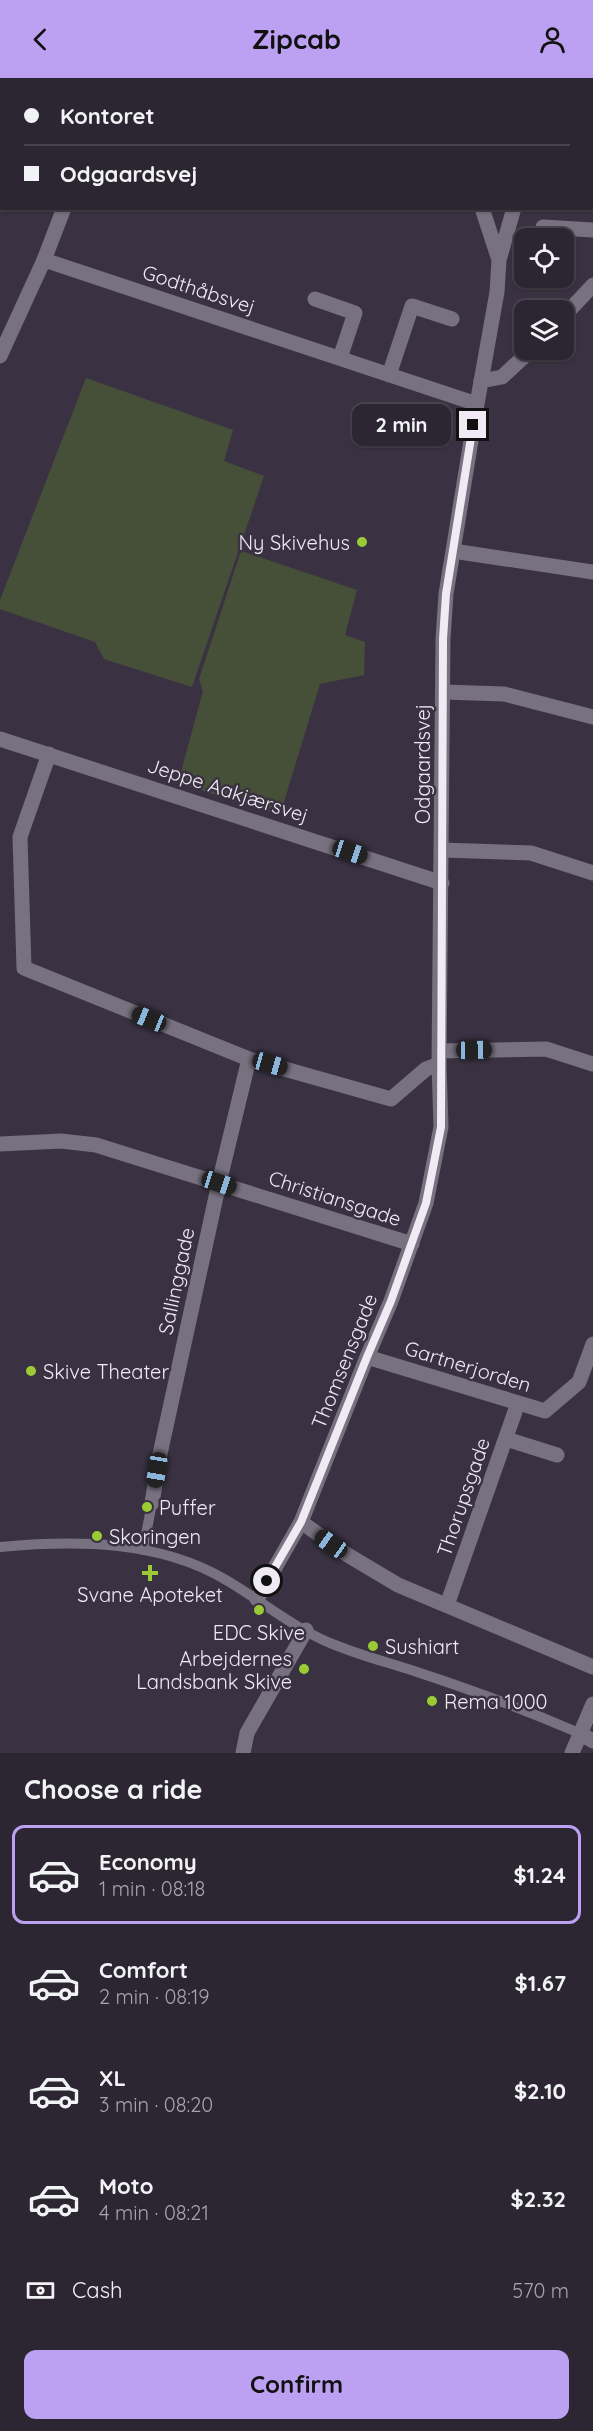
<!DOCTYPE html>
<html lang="en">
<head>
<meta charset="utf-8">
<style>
  :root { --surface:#2c2632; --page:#38323e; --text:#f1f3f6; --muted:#a6a5ac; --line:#48434d; --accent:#bca0f2 }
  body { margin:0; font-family:Quicksand,sans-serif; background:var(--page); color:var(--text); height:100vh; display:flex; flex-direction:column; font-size:22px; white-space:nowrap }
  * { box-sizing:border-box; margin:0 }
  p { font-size:20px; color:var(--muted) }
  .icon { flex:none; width:33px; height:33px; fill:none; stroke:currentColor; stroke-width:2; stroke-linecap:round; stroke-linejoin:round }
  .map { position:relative; height:1675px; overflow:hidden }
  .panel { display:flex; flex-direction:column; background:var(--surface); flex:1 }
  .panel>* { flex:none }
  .top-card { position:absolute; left:0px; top:0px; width:594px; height:132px; box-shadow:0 2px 4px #0004,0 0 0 2px var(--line); display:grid; align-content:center; height:132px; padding:0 24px; background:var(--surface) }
  .buttons { position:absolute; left:514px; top:150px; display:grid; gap:12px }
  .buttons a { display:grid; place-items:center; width:60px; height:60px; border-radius:12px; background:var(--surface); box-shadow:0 2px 4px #0004,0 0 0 2px var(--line); font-size:30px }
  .end { position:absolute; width:27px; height:27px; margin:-14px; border:8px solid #efeaf4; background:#111; box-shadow:0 0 0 3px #111 }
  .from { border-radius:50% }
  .bubble { position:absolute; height:42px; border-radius:12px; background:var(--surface); box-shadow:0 2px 4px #0004,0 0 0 2px var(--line); font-size:20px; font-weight:700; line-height:42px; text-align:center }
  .car { position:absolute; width:18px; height:36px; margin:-18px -9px; border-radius:8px; box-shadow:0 0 4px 2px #0007; background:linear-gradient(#222 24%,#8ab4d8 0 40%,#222 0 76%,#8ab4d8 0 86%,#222 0) }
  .top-card b { display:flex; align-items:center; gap:21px; height:57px; font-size:22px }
  .top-card b+b { border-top:2px solid var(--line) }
  .top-card i { width:15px; height:15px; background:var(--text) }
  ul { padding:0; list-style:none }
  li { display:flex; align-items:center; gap:18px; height:99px; margin:0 12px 9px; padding:0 12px; border:3px solid transparent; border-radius:12px }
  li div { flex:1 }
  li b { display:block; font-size:22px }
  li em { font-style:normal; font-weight:700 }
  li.current { border-color:var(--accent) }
  li>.icon { width:54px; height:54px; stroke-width:1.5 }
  h2 { padding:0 24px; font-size:27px; line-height:72px }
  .pay { display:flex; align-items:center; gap:15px; height:66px; padding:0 24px; font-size:22px }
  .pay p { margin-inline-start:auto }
  .cta { display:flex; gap:12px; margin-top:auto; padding:12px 24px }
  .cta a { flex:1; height:69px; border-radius:12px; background:var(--accent); color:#111; font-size:24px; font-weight:700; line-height:69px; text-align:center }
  header { display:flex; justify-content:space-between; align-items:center; height:78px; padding:0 24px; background:var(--accent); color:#111; font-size:27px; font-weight:700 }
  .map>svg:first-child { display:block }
</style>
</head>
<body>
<header><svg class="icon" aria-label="back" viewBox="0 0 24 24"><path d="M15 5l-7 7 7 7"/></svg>Zipcab<svg class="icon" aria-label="person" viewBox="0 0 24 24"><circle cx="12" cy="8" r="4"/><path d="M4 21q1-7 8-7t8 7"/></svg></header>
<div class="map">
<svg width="593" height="1675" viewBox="0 0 593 1675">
  <rect width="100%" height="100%" fill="#3a3242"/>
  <path fill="#465039" d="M86 300 233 352 224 383 264 398 192 609 104 581 95 564 0 531V522Z
    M241 473 357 512 345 557 365 564 364 597 320 606 280 737 178 705 203 613 199 601Z"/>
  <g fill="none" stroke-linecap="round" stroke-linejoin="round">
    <path stroke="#787180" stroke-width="10" d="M0 1469C75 1462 159 1462 226 1502 262 1523 296 1552 335 1567 362 1578 390 1585 417 1594 472 1612 526 1632 579 1655
      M143 1472 152 1425"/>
    <path stroke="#787180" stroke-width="15" d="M439 0 440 2
      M550 2V0
      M482 130 499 182
      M542 160 543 149 593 152
      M44 182 477 326
      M315 221 355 235 340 280
      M389 297 412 228 452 241
      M453 473 593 494
      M443 614 504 616 593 639
      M0 661 442 805
      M49 676 20 759 24 890 249 981 391 1021 426 991 439 986
      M442 772 531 775 593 795
      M440 973 546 971 593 986
      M0 1066 61 1063 96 1067 412 1166
      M367 1279 545 1333 579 1304 593 1266
      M506 1361 557 1377
      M152 1425 160 1376 219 1105 249 981
      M301 1444 346 1476 398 1507 593 1589
      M257 1521 301 1444 367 1279 391 1223 426 1125 441 1049 439 986 443 561 446 516 477 326 497 214 499 182 514 130
      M447 1527 518 1325
      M579 1655 593 1663
      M243 1675 247 1655 306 1552
      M572 1675 593 1626"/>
    <path stroke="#787180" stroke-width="15" d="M113 2V0
      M564 238 593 207
      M0 278 44 182 64 130
      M481 303 502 299 531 272"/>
  </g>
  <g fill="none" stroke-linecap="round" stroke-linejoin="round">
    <path stroke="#efeaf4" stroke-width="8" d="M267 1503 301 1444 367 1279 391 1223 426 1125 441 1049 443 561 446 516 473 347"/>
  </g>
  <g fill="#9acb34" stroke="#3a3242" stroke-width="2">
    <circle cx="362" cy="464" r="6"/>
    <circle cx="31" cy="1293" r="6"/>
    <circle cx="147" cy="1429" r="6"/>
    <circle cx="97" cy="1458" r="6"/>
    <path d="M147 1486h6v6h6v6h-6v6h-6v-6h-6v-6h6z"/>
    <circle cx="259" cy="1532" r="6"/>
    <circle cx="373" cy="1568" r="6"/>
    <circle cx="304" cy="1591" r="6"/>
    <circle cx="432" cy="1623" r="6"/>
  </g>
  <g text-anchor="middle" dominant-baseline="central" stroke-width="5" stroke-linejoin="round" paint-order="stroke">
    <g font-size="20" fill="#efeaf4" stroke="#3a3242">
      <text transform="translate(199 211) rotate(18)">Godthåbsvej</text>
      <text transform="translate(422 686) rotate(-90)">Odgaardsvej</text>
      <text transform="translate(228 712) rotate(18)">Jeppe Aakjærsvej</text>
      <text transform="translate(335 1120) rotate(18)">Christiansgade</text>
      <text transform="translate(176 1203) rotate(-78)">Sallinggade</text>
      <text transform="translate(344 1283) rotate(-68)">Thomsensgade</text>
      <text transform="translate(468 1288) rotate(17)">Gartnerjorden</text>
      <text transform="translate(463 1419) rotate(-71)">Thorupsgade</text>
    </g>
    <g font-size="20" fill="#efeaf4" stroke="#3a3242" text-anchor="start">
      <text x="350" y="464" text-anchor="end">Ny Skivehus</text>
      <text x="43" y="1293">Skive Theater</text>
      <text x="159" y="1429">Puffer</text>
      <text x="109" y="1458">Skoringen</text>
      <text x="150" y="1516" text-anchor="middle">Svane Apoteket</text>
      <text x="259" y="1554" text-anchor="middle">EDC Skive</text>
      <text x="385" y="1568">Sushiart</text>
      <text x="292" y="1580" text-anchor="end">Arbejdernes<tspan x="292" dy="23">Landsbank Skive</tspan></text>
      <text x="444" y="1623">Rema 1000</text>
    </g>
  </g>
</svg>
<div class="buttons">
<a><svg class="icon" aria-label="locate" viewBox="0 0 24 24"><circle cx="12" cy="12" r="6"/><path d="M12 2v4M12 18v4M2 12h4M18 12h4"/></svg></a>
<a><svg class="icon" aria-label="layers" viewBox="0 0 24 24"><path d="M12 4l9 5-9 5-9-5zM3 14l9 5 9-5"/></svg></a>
</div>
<i class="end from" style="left:267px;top:1503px"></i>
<i class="end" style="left:473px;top:347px"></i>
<div class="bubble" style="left:352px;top:326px;width:99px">2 min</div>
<i class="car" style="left:350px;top:774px;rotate:108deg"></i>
<i class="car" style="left:149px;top:941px;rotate:292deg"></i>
<i class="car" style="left:474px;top:972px;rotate:89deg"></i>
<i class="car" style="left:270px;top:986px;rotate:106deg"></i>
<i class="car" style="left:219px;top:1105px;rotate:108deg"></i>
<i class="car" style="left:157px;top:1392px;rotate:189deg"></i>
<i class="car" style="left:331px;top:1466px;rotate:305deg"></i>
<div class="top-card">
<b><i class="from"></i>Kontoret</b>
<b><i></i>Odgaardsvej</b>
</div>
</div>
<section class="panel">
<h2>Choose a ride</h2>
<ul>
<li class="current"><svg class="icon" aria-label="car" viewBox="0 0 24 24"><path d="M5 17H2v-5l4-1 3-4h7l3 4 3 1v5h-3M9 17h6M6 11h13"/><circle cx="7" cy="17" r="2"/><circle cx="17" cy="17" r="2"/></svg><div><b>Economy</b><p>1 min · 08:18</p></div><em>$1.24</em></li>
<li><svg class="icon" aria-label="car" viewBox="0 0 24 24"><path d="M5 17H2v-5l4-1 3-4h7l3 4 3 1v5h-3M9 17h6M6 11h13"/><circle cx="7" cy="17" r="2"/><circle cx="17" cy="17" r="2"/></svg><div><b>Comfort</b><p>2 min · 08:19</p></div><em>$1.67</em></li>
<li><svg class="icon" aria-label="car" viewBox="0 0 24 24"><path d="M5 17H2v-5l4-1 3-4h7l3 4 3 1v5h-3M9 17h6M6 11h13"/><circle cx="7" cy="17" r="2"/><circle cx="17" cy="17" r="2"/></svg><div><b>XL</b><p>3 min · 08:20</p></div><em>$2.10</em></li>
<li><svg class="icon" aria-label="car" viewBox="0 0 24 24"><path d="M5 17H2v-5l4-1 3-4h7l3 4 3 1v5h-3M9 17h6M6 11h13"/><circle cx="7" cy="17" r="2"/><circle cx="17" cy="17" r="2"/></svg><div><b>Moto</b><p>4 min · 08:21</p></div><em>$2.32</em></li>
</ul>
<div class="pay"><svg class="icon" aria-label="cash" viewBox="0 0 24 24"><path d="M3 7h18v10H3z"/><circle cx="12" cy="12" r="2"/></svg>Cash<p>570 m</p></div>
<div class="cta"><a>Confirm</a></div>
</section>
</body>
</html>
